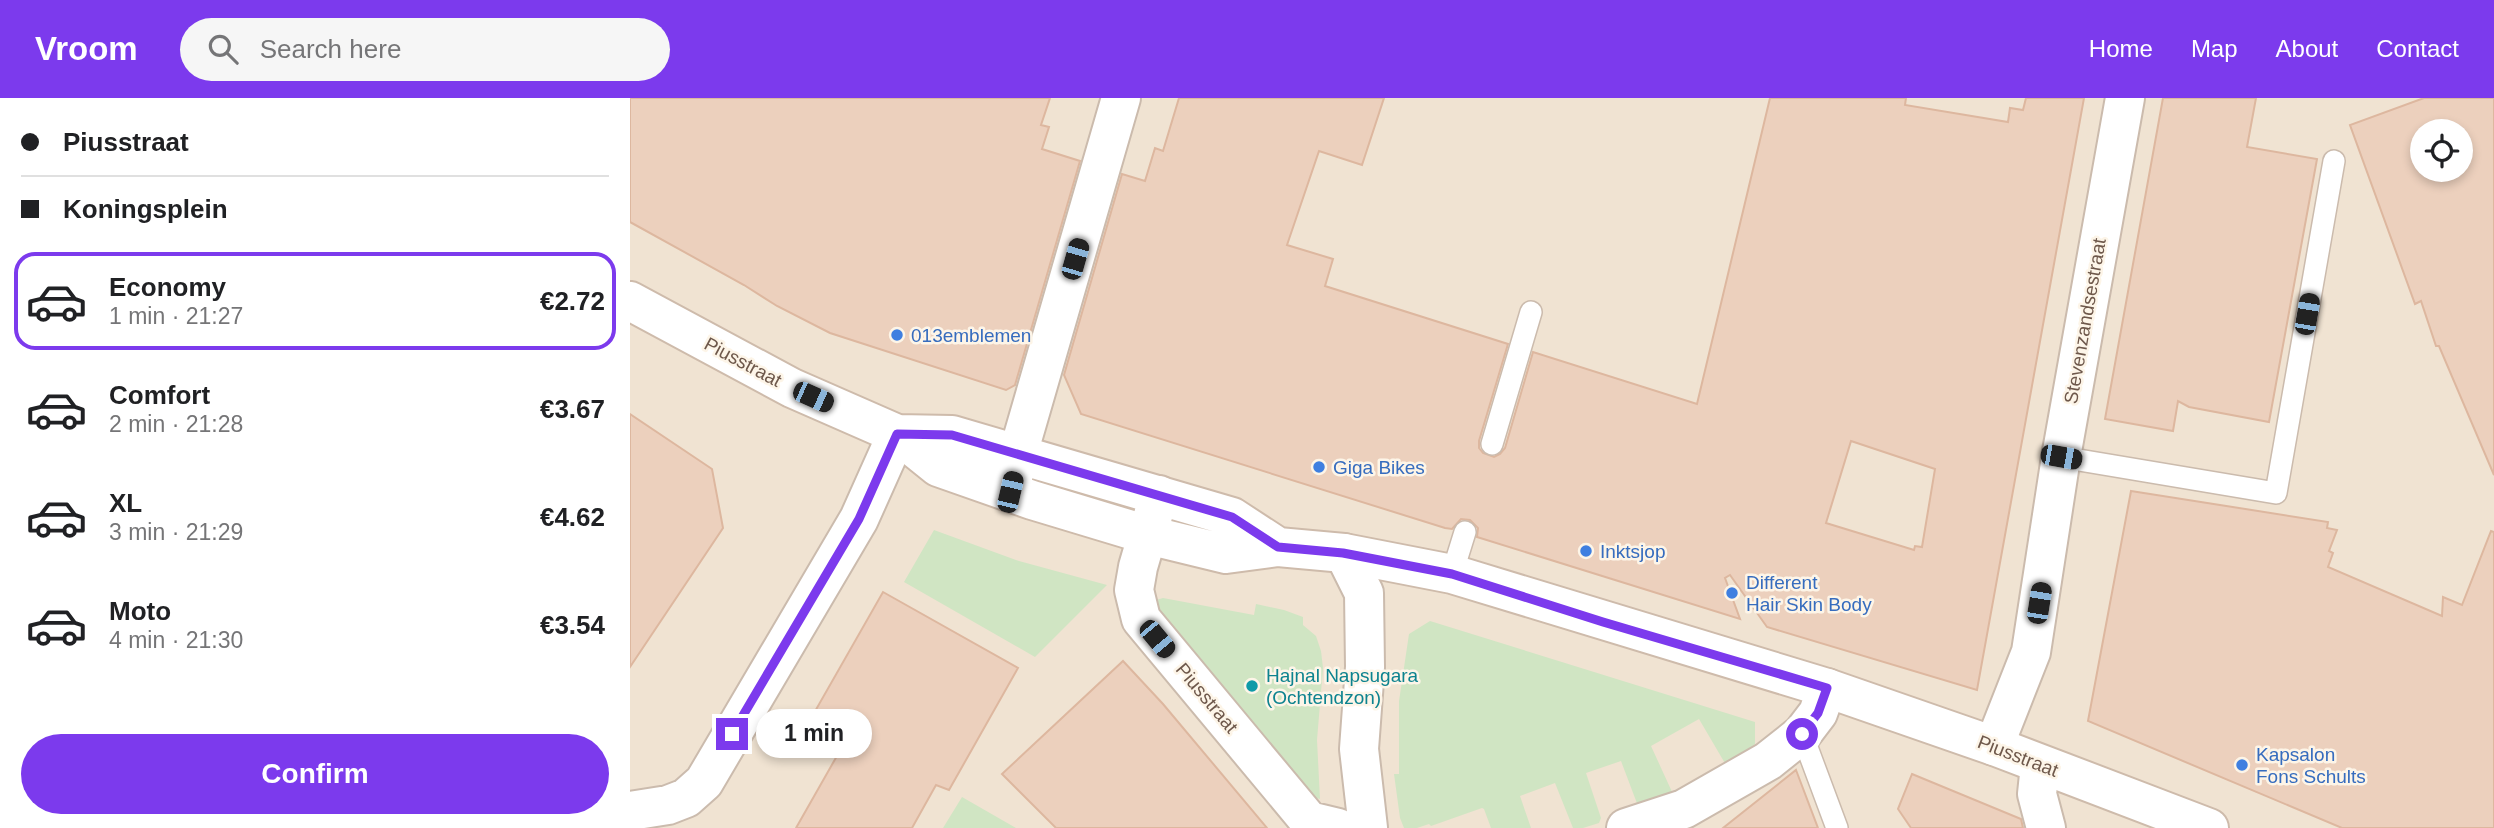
<!DOCTYPE html>
<html lang="en">
<head>
<meta charset="utf-8">
<style>
  :root { --surface:#fff; --page:#f6f6f6; --text:#202124; --muted:#757577; --line:#e0e0e0; --accent:#7c3aed }
  body { margin:0; font-family:Helvetica,sans-serif; background:var(--page); color:var(--text); height:100vh; display:flex; flex-direction:column; font-size:26px; white-space:nowrap }
  * { box-sizing:border-box; margin:0 }
  p { font-size:23px; color:var(--muted) }
  .icon { flex:none; width:38px; height:38px; fill:none; stroke:currentColor; stroke-width:2; stroke-linecap:round; stroke-linejoin:round }
  .map { position:relative; flex:1; overflow:hidden }
  .drawer { display:flex; flex-direction:column; background:var(--surface); width:630px }
  .drawer>* { flex:none }
  .banner { display:grid; align-content:center; height:154px; padding:0 21px; background:var(--surface) }
  .buttons { position:absolute; left:1780px; top:21px; display:grid; gap:14px }
  .buttons a { display:grid; place-items:center; width:63px; height:63px; border-radius:50%; background:var(--surface); box-shadow:0 4px 10px #0003; font-size:35px }
  .end { position:absolute; width:32px; height:32px; margin:-16px; border:9px solid #7c3aed; background:#fff; box-shadow:0 0 0 4px #fff }
  .from { border-radius:50% }
  .bubble { position:absolute; height:49px; border-radius:24px; background:var(--surface); box-shadow:0 4px 10px #0003; font-size:23px; font-weight:600; line-height:49px; text-align:center }
  .car { position:absolute; width:21px; height:42px; margin:-21px -10px; border-radius:9px; box-shadow:0 0 5px 2px #0007; background:linear-gradient(#222 24%,#8ab4d8 0 40%,#222 0 76%,#8ab4d8 0 86%,#222 0) }
  .banner b { display:flex; align-items:center; gap:24px; height:66px; font-size:26px }
  .banner b+b { border-top:2px solid var(--line) }
  .banner i { width:18px; height:18px; background:var(--text) }
  ul { padding:0; list-style:none }
  li { display:flex; align-items:center; gap:21px; height:98px; margin:0 14px 10px; padding:0 7px; border:4px solid transparent; border-radius:21px }
  li div { flex:1 }
  li b { display:block; font-size:26px }
  li em { font-style:normal; font-weight:600 }
  li.on { border-color:var(--accent) }
  li>.icon { width:63px; height:63px; stroke-width:1.5 }
  .primary-button { display:flex; gap:14px; margin-top:auto; padding:14px 21px }
  .primary-button a { flex:1; height:80px; border-radius:42px; background:var(--accent); color:#fff; font-size:28px; font-weight:600; line-height:80px; text-align:center }
  header { display:flex; align-items:center; gap:42px; box-sizing:border-box; height:98px; padding:0 35px; background:var(--accent); color:#fff }
  header strong { font-size:33px }
  nav { display:flex; gap:38px; margin-inline-start:auto; font-size:24px }
  .search { width:490px; height:63px; background:var(--page); display:flex; align-items:center; gap:18px; box-sizing:border-box; padding:0 24px; border-radius:38px; color:var(--muted); font-size:26px }
  main { display:flex; flex:1; min-height:0 }
  .map>svg:first-child { display:block }
</style>
</head>
<body>
<header>
<strong>Vroom</strong>
<div class="search"><svg class="icon" aria-label="search" viewBox="0 0 24 24"><circle cx="10" cy="10" r="6"/><path d="M15 15l6 6"/></svg>Search here</div>
<nav><a>Home</a><a>Map</a><a>About</a><a>Contact</a></nav>
</header>
<main>
<section class="drawer">
<div class="banner">
<b><i class="from"></i>Piusstraat</b>
<b><i></i>Koningsplein</b>
</div>
<ul>
<li class="on"><svg class="icon" aria-label="car" viewBox="0 0 24 24"><path d="M5 17H2v-5l4-1 3-4h7l3 4 3 1v5h-3M9 17h6M6 11h13"/><circle cx="7" cy="17" r="2"/><circle cx="17" cy="17" r="2"/></svg><div><b>Economy</b><p>1 min · 21:27</p></div><em>€2.72</em></li>
<li><svg class="icon" aria-label="car" viewBox="0 0 24 24"><path d="M5 17H2v-5l4-1 3-4h7l3 4 3 1v5h-3M9 17h6M6 11h13"/><circle cx="7" cy="17" r="2"/><circle cx="17" cy="17" r="2"/></svg><div><b>Comfort</b><p>2 min · 21:28</p></div><em>€3.67</em></li>
<li><svg class="icon" aria-label="car" viewBox="0 0 24 24"><path d="M5 17H2v-5l4-1 3-4h7l3 4 3 1v5h-3M9 17h6M6 11h13"/><circle cx="7" cy="17" r="2"/><circle cx="17" cy="17" r="2"/></svg><div><b>XL</b><p>3 min · 21:29</p></div><em>€4.62</em></li>
<li><svg class="icon" aria-label="car" viewBox="0 0 24 24"><path d="M5 17H2v-5l4-1 3-4h7l3 4 3 1v5h-3M9 17h6M6 11h13"/><circle cx="7" cy="17" r="2"/><circle cx="17" cy="17" r="2"/></svg><div><b>Moto</b><p>4 min · 21:30</p></div><em>€3.54</em></li>
</ul>
<div class="primary-button"><a>Confirm</a></div>
</section>
<div class="map">
<svg width="1864" height="730" viewBox="0 0 1864 730">
  <rect width="100%" height="100%" fill="#f9f1e2"/>
  <path fill="#f0e3d2" fill-rule="evenodd" d="M0 0H1864V730H0ZM1792 33H1830V72H1792Z"/>
  <path fill="#d0e5c3" d="M304 432 389 463 477 487 405 559 274 484Z
    M533 500 624 517 626 506 654 512 673 519V527L686 538 691 553 693 570 687 642 690 701 686 700 527 511 526 502Z
    M800 523 1125 624V646L1096 667 1069 621 1021 648 1043 696 1008 708 991 663 956 675 971 720 969 725 953 730H943L925 685 890 698 901 730H861L854 711 852 710 801 728 799 726 787 730H774L770 720 764 676H769V603L779 536Z
    M332 699 386 730H313Z"/>
  <path fill="#ecd0bd" stroke="#ddb79f" stroke-width="2" fill-rule="evenodd" d="M0 0H420L411 27 419 29 412 51 450 63 385 287 376 292 200 235 147 208 114 187 0 124Z
    M549 0H754L732 67 689 53 657 147 703 161 695 188 878 246 849 343V350L853 355 864 359 870 356 875 350 903 254 1067 306 1140 0H1276L1275 7 1378 24 1380 10 1393 12 1396 0H1454L1347 592 1137 529 1100 477 1095 480 1110 521 847 439 848 430 840 422 831 421 822 431 815 430 451 316 434 277 492 76 515 83 525 50 533 53ZM1221 343 1305 371 1292 449 1285 448 1284 452 1196 425Z
    M1533 0H1626L1617 49 1687 61 1639 324 1559 309 1548 303 1543 333 1475 321Z
    M1794 0H1864V377L1809 248H1806L1791 203 1785 206 1720 27ZM1792 33H1830V72H1792Z
    M0 316 82 371 93 430 0 569Z
    M1501 393 1698 424 1697 430 1707 432 1699 453 1703 455 1698 469 1812 518 1813 499 1832 507 1861 433 1864 434V730H1712L1458 623Z
    M253 494 388 570 319 692 306 687 282 730H166L220 635 184 615Z
    M493 563 533 606 637 730H426L372 676Z
    M1166 672 1188 730H1093Z
    M1282 676 1391 721 1393 730H1281L1268 711Z"/>
  <g fill="none" stroke-linecap="round" stroke-linejoin="round">
    <g stroke="#cbbbad" stroke-width="24">
      <path id="lane" d="M862 346 901 214
        M1431 359 1646 395 1704 63
        M822 476 835 434
        M1172 636 1207 730"/>
    </g>
    <g stroke="#cbbbad" stroke-width="42">
      <path id="street" d="M381 389 388 356 491 0
        M529 397 508 469 504 492 511 521 679 723 708 730
        M714 455 734 495 735 569 729 651 738 730
        M1364 648 1401 554 1431 359 1495 0
        M1410 667 1407 696 1416 730
        M0 713 38 707 56 700 74 684 229 421 267 336
        M996 730 1054 711 1138 663 1172 636 1188 615 1197 590"/>
    </g>
    <g stroke="#cebbab" stroke-width="42">
      <path id="secondary" d="M0 203 162 290 267 336 308 369 402 402 518 437 596 456 648 449 714 455 822 476 1197 590 1364 648 1579 730
        M267 336 322 337 602 419 648 449"/>
    </g>
    <use href="#lane" stroke="#fff" stroke-width="21"/>
    <use href="#street" stroke="#fff" stroke-width="38"/>
    <use href="#secondary" stroke="#fff" stroke-width="38"/>
  </g>
  <g fill="none" stroke-linecap="round" stroke-linejoin="round">
    <path stroke="#7c3aed" stroke-width="9" d="M102 636 229 421 267 336 322 337 602 419 648 449 713 455 822 476 973 524 1197 590 1188 615 1172 636"/>
  </g>
  <g fill="#3f7fe0" stroke="#fdf5e8" stroke-width="2.5">
    <circle cx="267" cy="237" r="7"/>
    <circle cx="689" cy="369" r="7"/>
    <circle cx="956" cy="453" r="7"/>
    <circle cx="1102" cy="495" r="7"/>
    <circle cx="1612" cy="667" r="7"/>
  </g>
  <circle fill="#0f9aa8" stroke="#fdf5e8" stroke-width="2.5" cx="622" cy="588" r="7"/>
  <g text-anchor="middle" dominant-baseline="central" stroke-width="5" stroke-linejoin="round" paint-order="stroke">
    <g font-size="19" fill="#6e584b" stroke="#fdf5e8">
      <text transform="translate(1455 223) rotate(-80)">Stevenzandsestraat</text>
      <text transform="translate(113 264) rotate(28)">Piusstraat</text>
      <text transform="translate(577 600) rotate(50)">Piusstraat</text>
      <text transform="translate(1388 658) rotate(21)">Piusstraat</text>
    </g>
    <g font-size="19" fill="#366cbe" stroke="#fdf5e8" text-anchor="start">
      <text x="281" y="237">013emblemen</text>
      <text x="703" y="369">Giga Bikes</text>
      <text x="970" y="453">Inktsjop</text>
      <text x="1116" y="484">Different<tspan x="1116" dy="22">Hair Skin Body</tspan></text>
      <text x="1626" y="656">Kapsalon<tspan x="1626" dy="22">Fons Schults</tspan></text>
    </g>
    <g font-size="19" fill="#0d838f" stroke="#fdf5e8" text-anchor="start">
      <text x="636" y="577">Hajnal Napsugara<tspan x="636" dy="22">(Ochtendzon)</tspan></text>
    </g>
  </g>
</svg>
<div class="buttons">
<a><svg class="icon" aria-label="locate" viewBox="0 0 24 24"><circle cx="12" cy="12" r="6"/><path d="M12 2v4M12 18v4M2 12h4M18 12h4"/></svg></a>
</div>
<i class="end from" style="left:1172px;top:636px"></i>
<i class="end" style="left:102px;top:636px"></i>
<div class="bubble" style="left:126px;top:611px;width:116px">1 min</div>
<i class="car" style="left:445px;top:161px;rotate:16deg"></i>
<i class="car" style="left:1677px;top:216px;rotate:10deg"></i>
<i class="car" style="left:183px;top:299px;rotate:114deg"></i>
<i class="car" style="left:1431px;top:359px;rotate:100deg"></i>
<i class="car" style="left:380px;top:394px;rotate:13deg"></i>
<i class="car" style="left:1409px;top:505px;rotate:9deg"></i>
<i class="car" style="left:527px;top:541px;rotate:140deg"></i>
</div>
</main>
</body>
</html>
